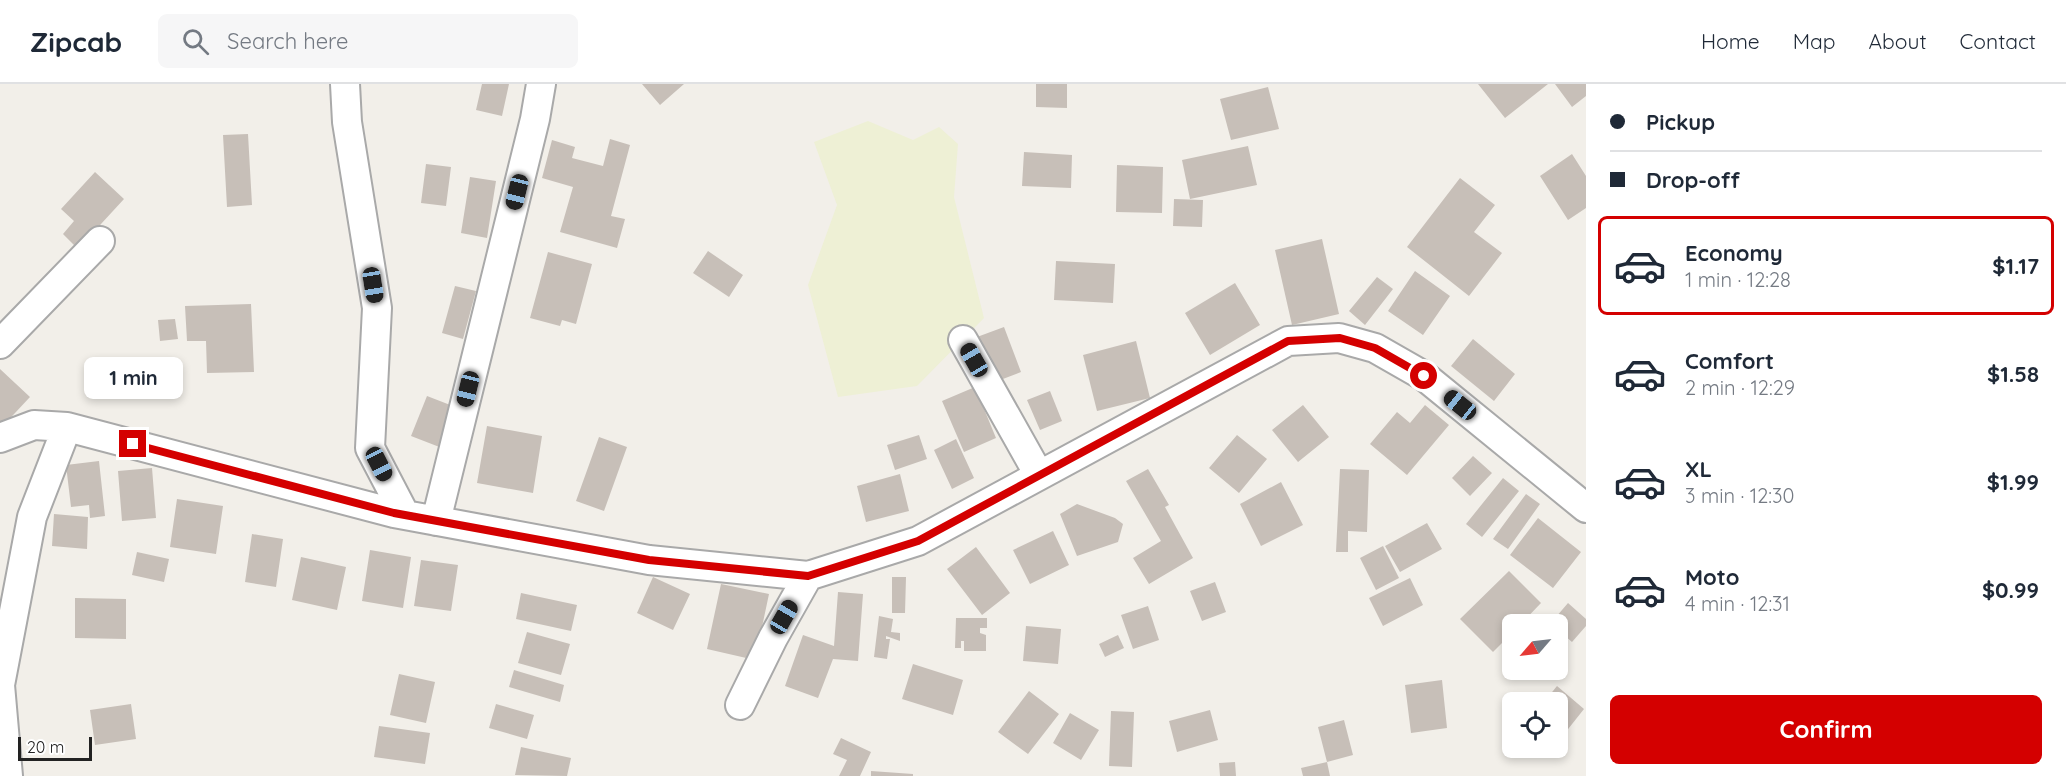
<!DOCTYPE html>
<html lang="en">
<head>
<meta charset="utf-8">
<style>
  :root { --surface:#fff; --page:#f6f6f7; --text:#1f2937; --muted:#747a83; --line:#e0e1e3; --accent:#d40000 }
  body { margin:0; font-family:Quicksand,sans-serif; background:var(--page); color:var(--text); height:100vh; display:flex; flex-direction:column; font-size:22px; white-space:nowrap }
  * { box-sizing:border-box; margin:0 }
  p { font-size:20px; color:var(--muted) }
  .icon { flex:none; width:33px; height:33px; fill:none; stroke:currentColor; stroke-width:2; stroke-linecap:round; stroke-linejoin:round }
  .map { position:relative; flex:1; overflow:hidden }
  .sheet { display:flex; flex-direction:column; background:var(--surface); width:480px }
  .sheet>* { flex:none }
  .banner { display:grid; align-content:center; height:132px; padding:0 24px; background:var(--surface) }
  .needle { width:39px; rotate:242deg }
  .fabs { position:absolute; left:1502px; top:530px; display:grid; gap:12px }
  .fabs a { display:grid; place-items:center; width:66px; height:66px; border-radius:9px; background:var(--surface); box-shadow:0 3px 9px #0003; font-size:30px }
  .scale { position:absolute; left:18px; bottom:15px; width:74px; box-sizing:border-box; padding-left:6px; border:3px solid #222; border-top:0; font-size:16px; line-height:21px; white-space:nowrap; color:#222; -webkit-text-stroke:4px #fff; paint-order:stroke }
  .end { position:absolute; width:27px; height:27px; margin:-14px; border:8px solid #d40000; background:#fff; box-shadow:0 0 0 3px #fff }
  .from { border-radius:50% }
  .bubble { position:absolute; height:42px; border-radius:9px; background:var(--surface); box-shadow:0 3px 9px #0003; font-size:20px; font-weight:700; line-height:42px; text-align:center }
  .car { position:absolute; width:18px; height:36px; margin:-18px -9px; border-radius:8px; box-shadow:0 0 4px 2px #0007; background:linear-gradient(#222 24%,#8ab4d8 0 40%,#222 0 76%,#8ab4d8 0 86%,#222 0) }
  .banner b { display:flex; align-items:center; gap:21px; height:57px; font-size:22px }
  .banner b+b { border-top:2px solid var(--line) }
  .banner i { width:15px; height:15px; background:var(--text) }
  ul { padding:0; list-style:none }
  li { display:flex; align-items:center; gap:18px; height:99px; margin:0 12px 9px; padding:0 12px; border:3px solid transparent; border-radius:9px }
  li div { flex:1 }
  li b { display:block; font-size:22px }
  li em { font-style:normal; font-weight:700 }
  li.active { border-color:var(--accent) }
  li>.icon { width:54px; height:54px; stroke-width:1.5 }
  .primary-button { display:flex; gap:12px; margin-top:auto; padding:12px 24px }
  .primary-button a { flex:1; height:69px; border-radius:9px; background:var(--accent); color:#fff; font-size:24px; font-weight:700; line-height:69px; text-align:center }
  header { display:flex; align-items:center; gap:36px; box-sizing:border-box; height:84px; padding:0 30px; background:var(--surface); border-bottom:2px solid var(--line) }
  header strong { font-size:28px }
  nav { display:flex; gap:33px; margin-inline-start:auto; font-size:21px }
  .search { width:420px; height:54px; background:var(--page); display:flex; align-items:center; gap:15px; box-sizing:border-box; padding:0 21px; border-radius:9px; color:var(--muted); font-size:22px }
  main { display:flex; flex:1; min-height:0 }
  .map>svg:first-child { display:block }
</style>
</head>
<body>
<header>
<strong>Zipcab</strong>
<div class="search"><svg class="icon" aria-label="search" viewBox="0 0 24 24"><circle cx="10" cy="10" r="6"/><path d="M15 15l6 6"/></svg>Search here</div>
<nav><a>Home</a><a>Map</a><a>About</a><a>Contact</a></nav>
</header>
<main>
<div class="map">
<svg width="1586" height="692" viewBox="0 0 1586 692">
  <rect width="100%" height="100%" fill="#f2efe9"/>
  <path fill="#eef0d5" d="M868 37 913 56 939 43 958 60 954 113 984 234 917 302 838 313 808 201 837 121 814 58Z"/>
  <path fill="#c7bfb8" d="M482 0H509L502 32 476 26Z
    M642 0H684L660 21Z
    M1036 0H1067V24L1036 23Z
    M1478 0H1548L1505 34Z
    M1555 0H1586V12L1572 23Z
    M1268 3 1279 45 1231 56 1220 15Z
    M248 50 252 121 227 123 223 51Z
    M610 55 630 61 611 132 625 135 617 164 560 148 573 103 542 94 552 56 575 63 572 74 603 82Z
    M1248 62 1257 101 1190 115 1182 76Z
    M1024 68 1072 71 1071 104 1022 102Z
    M1572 70 1586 92V124L1568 136 1540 92Z
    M426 80 451 83 446 122 421 119Z
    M1117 81 1163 83 1162 129 1116 128Z
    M95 88 124 115 78 165 63 150 74 137 61 125Z
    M470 93 496 97 487 154 461 149Z
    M1460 94 1495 121 1474 148 1502 169 1469 212 1407 163Z
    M1174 115 1203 116 1202 143 1173 142Z
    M1322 155 1339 230 1292 241 1275 166Z
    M708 167 743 191 729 213 693 189Z
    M548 168 592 180 576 240 562 236 560 242 530 234Z
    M1056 177 1115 180 1113 219 1054 216Z
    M1415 187 1450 212 1423 251 1388 227Z
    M1377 193 1393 205 1365 241 1349 227Z
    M1235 199 1260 241 1210 271 1185 229Z
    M455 202 476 207 463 255 442 249Z
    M251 220 254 288 207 289 206 257H187L185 222Z
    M175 235 178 255 160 257 158 236Z
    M1004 243 1021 288 995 298 977 253Z
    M1473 255 1515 290 1494 317 1451 282Z
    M1136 257 1150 314 1097 327 1083 271Z
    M0 285 30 313 0 345Z
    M975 303 996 354 964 368 942 317Z
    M1050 307 1062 337 1040 346 1027 316Z
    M427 312 458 324 442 364 411 352Z
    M1303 321 1329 353 1298 378 1272 346Z
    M1425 321 1449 341 1407 391 1370 360 1397 328 1410 339Z
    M487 342 542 352 533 409 477 399Z
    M919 351 927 375 895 386 887 361Z
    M1237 351 1267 375 1239 409 1209 384Z
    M599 353 627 363 604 427 576 417Z
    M956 355 974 394 952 405 934 366Z
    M1473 372 1492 389 1470 412 1452 394Z
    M99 377 105 432 90 434 89 421 71 423 66 381Z
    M152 384 156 434 122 437 118 387Z
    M1148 385 1169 421 1165 423 1193 474 1149 500 1133 474 1161 457 1126 397Z
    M1340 385 1369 386 1367 448 1348 447V468H1336Z
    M900 390 909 427 866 438 857 402Z
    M1503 394 1519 407 1482 453 1466 440Z
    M1281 398 1303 441 1261 462 1240 420Z
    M1526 410 1540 420 1508 465 1493 455Z
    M177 415 223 422 216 470 170 463Z
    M1077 420 1115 434 1123 440 1118 458 1077 472 1060 430Z
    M54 430 88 433 87 465 52 462Z
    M1538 434 1581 468 1553 504 1510 471Z
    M1427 439 1442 465 1400 488 1385 462Z
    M1053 447 1069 481 1030 500 1013 466Z
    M252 450 283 455 276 503 245 498Z
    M1383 462 1399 494 1376 506 1360 474Z
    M976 463 1010 509 982 531 947 485Z
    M370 466 411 473 403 524 362 517Z
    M137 468 169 475 164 498 132 491Z
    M301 473 346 483 337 526 292 516Z
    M421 476 458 481 451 527 414 522Z
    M1509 487 1541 519 1521 540H1512V549L1493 568 1460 535Z
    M653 493 690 510 673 546 637 529Z
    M892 493H906L905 529H892Z
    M1410 494 1423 521 1383 542 1369 514Z
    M1215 498 1226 528 1202 537 1190 507Z
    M721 500 769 510 755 576 707 565Z
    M838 508 863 510 858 577 833 575 818 614 785 602 803 551 834 562Z
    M521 509 577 521 571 547 516 535Z
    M75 514 126 515V555L75 554Z
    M1568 519 1586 535V542L1572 558 1557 545V540H1550Z
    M1148 522 1159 556 1133 565 1121 531Z
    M879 532 893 535 891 548 900 549V557L886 552V555H890L887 575 874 573Z
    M956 534H987V544H980V549L986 551V567H964V557H961V564H955Z
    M1026 542 1061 545 1058 580 1023 577Z
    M527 548 570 560 561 591 518 579Z
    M1118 551 1124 564 1105 573 1099 560Z
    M913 580 963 596 953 631 902 615Z
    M514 586 564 601 560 618 509 603Z
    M399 590 435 598 426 639 390 631Z
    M1442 596 1447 644 1411 649 1405 601Z
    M1557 602 1584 625 1557 659V618H1544Z
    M1029 607 1059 630 1028 670 998 648Z
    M131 620 136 655 95 661 90 626Z
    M496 620 534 631 527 655 489 644Z
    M1210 626 1218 656 1177 668 1169 637Z
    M1111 627 1134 628 1132 683 1109 682Z
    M1070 629 1099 646 1081 676 1053 659Z
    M1344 636 1353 671 1327 678 1318 643Z
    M379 642 430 649 425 680 374 673Z
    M841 654 871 668 860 692H839L847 676 833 670Z
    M521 663 571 674 567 692 515 691Z
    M1235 678 1236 692H1220L1219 679Z
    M1327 678 1330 692H1303L1301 684Z
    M871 687 913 690V692H871Z"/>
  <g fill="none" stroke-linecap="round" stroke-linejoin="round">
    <g stroke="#a9a9a9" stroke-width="32">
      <path id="street" d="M345 0 347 38 377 224 370 364 405 431
        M963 256 1039 391
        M0 260 100 157
        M0 354 34 341 67 343 394 429 649 476 808 492 918 457 1288 257 1339 254 1375 264 1424 292 1586 424
        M436 437 535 35 541 0
        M740 621 773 554 808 492
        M8 692 0 601 32 433 67 343"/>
    </g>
    <use href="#street" stroke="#fff" stroke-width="28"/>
  </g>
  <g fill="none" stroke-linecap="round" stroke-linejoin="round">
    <path stroke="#d40000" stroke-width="8" d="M133 360 394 429 649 476 808 492 918 457 1288 257 1340 254 1375 264 1424 292"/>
  </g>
</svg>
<div class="fabs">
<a><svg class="needle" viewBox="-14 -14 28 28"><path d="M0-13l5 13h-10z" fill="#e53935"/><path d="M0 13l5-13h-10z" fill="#747a83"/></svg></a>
<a><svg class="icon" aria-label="locate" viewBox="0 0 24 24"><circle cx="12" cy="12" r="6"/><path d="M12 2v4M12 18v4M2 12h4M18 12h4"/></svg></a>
</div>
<div class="scale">20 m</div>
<i class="end from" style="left:1424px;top:292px"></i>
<i class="end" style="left:133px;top:360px"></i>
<div class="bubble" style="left:84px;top:273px;width:99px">1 min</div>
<i class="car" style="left:517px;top:108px;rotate:194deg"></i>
<i class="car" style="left:373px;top:201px;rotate:171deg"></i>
<i class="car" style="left:974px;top:276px;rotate:330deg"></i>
<i class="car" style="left:468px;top:305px;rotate:194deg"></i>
<i class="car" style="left:1460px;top:321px;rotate:309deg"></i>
<i class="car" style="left:379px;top:380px;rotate:153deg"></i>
<i class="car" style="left:784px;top:533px;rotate:30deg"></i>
</div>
<section class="sheet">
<div class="banner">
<b><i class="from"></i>Pickup</b>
<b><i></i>Drop-off</b>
</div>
<ul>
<li class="active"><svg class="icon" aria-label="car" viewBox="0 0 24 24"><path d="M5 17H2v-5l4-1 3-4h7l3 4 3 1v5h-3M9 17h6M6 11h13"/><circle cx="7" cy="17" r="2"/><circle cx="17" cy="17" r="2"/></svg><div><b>Economy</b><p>1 min · 12:28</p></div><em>$1.17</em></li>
<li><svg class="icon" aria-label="car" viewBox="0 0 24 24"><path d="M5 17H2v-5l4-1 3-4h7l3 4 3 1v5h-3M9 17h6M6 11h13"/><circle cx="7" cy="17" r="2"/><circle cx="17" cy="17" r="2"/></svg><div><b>Comfort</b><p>2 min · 12:29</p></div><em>$1.58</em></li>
<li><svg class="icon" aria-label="car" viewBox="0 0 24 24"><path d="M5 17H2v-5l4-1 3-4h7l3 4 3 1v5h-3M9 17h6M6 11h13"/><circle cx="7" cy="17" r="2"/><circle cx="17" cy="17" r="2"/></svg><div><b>XL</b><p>3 min · 12:30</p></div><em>$1.99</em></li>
<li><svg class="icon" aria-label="car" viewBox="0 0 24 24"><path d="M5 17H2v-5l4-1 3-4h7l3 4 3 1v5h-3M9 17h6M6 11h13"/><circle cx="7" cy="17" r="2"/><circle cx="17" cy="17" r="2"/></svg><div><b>Moto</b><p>4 min · 12:31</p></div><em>$0.99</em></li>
</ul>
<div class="primary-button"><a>Confirm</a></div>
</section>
</main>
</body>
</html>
